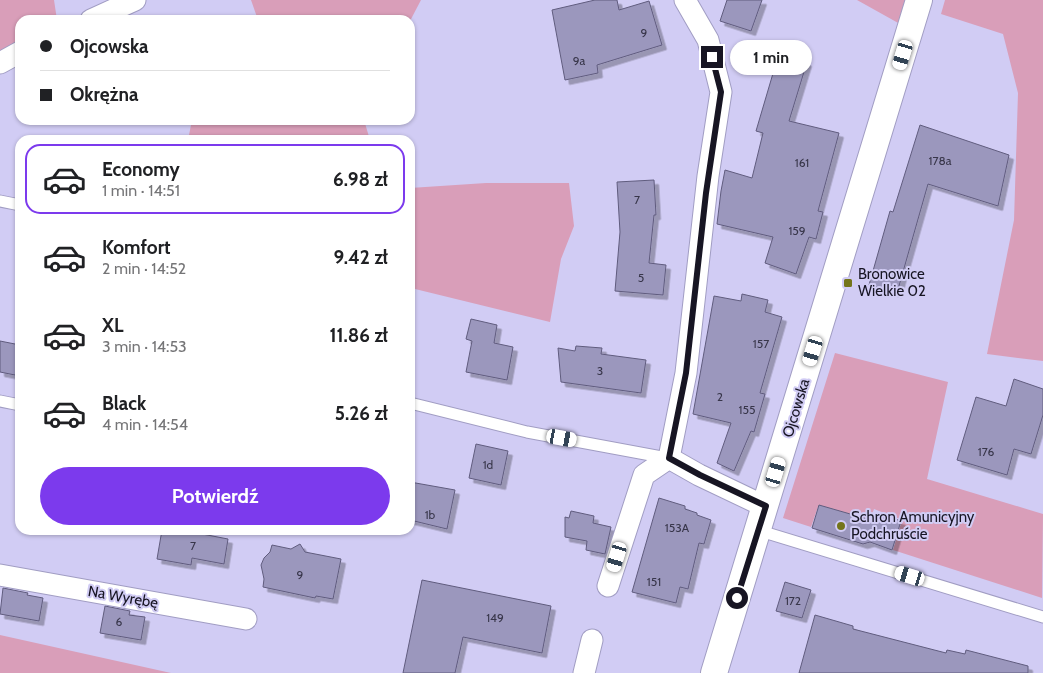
<!DOCTYPE html>
<html lang="pl">
<head>
<meta charset="utf-8">
<style>
  :root { --surface:#fff; --page:#f6f6f6; --text:#202124; --muted:#757577; --line:#e0e0e0; --accent:#7c3aed }
  body { margin:0; font-family:Cabin,sans-serif; background:var(--page); color:var(--text); height:100vh; display:flex; flex-direction:column; font-size:19px; white-space:nowrap }
  * { box-sizing:border-box; margin:0 }
  p { font-size:16px; color:var(--muted) }
  .icon { flex:none; width:28px; height:28px; fill:none; stroke:currentColor; stroke-width:2; stroke-linecap:round; stroke-linejoin:round }
  .map { position:relative; flex:1; overflow:hidden }
  .side { position:absolute; left:15px; top:135px; width:400px; height:400px; display:flex; flex-direction:column; background:var(--surface); border-radius:15px; box-shadow:0 1px 4px #0004 }
  .side>* { flex:none }
  .top-card { position:absolute; left:15px; top:15px; width:400px; height:110px; border-radius:15px; box-shadow:0 1px 4px #0004; display:grid; align-content:center; height:110px; padding:0 25px; background:var(--surface) }
  .end { position:absolute; width:22px; height:22px; margin:-11px; border:6px solid #171523; background:#fff; box-shadow:0 0 0 2px #fff }
  .from { border-radius:50% }
  .bubble { position:absolute; height:35px; border-radius:18px; background:var(--surface); box-shadow:0 1px 4px #0004; font-size:16px; font-weight:700; line-height:35px; text-align:center }
  .car { position:absolute; width:15px; height:30px; margin:-15px -8px; border-radius:6px; box-shadow:0 0 4px 1px #0007; background:linear-gradient(#fff 24%,#345 0 40%,#fff 0 76%,#345 0 86%,#fff 0) }
  .top-card b { display:flex; align-items:center; gap:18px; height:48px; font-size:19px }
  .top-card b+b { border-top:1px solid var(--line) }
  .top-card i { width:12px; height:12px; background:var(--text) }
  ul { padding:9px 0 0; list-style:none }
  li { display:flex; align-items:center; gap:15px; height:70px; margin:0 10px 8px; padding:0 15px; border:2px solid transparent; border-radius:15px }
  li div { flex:1 }
  li b { display:block; font-size:19px }
  li em { font-style:normal; font-weight:700 }
  li.selected { border-color:var(--accent) }
  li>.icon { width:45px; height:45px; stroke-width:1.5 }
  .button { display:flex; gap:10px; margin-top:auto; padding:10px 25px }
  .button a { flex:1; height:58px; border-radius:30px; background:var(--accent); color:#fff; font-size:20px; font-weight:700; line-height:58px; text-align:center }
  .map>svg:first-child { display:block }
</style>
</head>
<body>
<div class="map">
<svg width="1043" height="673" viewBox="0 0 1043 673">
  <defs>
    <filter id="shadow"><feDropShadow dx="4.5" dy="4.5" stdDeviation="0" flood-color="#0004"/></filter>
  </defs>
  <rect width="100%" height="100%" fill="#d1ccf4"/>
  <path fill="#d99eb9" d="M0 0H54L57 20H20V41L0 51Z
    M251 0H421L410 21 258 20Z
    M857 0H907L900 24Z
    M945 0H1043V361L987 354 1014 220 1018 93 1003 34 941 14Z
    M192 120H364L370 140H188Z
    M486 183H569L574 226 561 259 550 322 411 288 410 188Z
    M835 353 948 382 927 479 1043 514 1042 598 893 550 902 520 874 509 870 520 822 506 818 507 811 527 783 518Z
    M0 635 171 673H0Z"/>
  <path fill="#9b97bd" stroke="#605c7e" filter="url(#shadow)" d="M595 0H617L619 10 649 1 662 45 597 65 598 73 565 80 552 10Z
    M727 0H762L751 31 720 21Z
    M779 53 807 62 789 121 839 133 818 211 823 212 816 239 809 237 796 274 765 263 773 237 717 224 721 191 725 170 752 178 763 133 756 131Z
    M920 125 1009 155 998 206 928 184 897 293 869 285 890 211 893 212Z
    M654 180 656 215H654L649 263 666 265 663 295 615 291 620 232 617 182Z
    M742 294 768 300 765 312 782 317 760 393 765 394 754 432 751 431 734 471 717 463 731 423 693 414 714 296 741 301Z
    M471 319 497 325 494 343 513 347 507 380 466 372 472 341 466 339Z
    M0 341 20 345V376L0 372Z
    M576 346 602 348 601 354 646 360 641 393 561 382 558 348 575 351Z
    M1014 379 1043 389V415L1031 454 1014 449 1007 475 957 460 976 397 1006 406Z
    M476 444 508 451 501 485 469 478Z
    M410 482 455 490 447 529 410 520Z
    M659 498 685 506V509L697 513V515L711 520 704 544 699 543 688 589 680 587 676 603 632 592Z
    M819 505 878 522 880 514 901 521 892 550 870 542 863 544 812 528Z
    M571 511 594 516 593 523 611 527 605 554 586 550 587 541 565 537V517L569 518Z
    M162 530H197V533L228 539 224 564 192 558 191 565 157 559Z
    M300 544 305 552 341 559 333 599 316 596 315 598 263 587 264 579 261 565 264 558 270 552 272 545 291 549Z
    M422 580 551 606 542 653 463 637 455 673H403Z
    M785 582 811 590 802 618 776 611Z
    M3 588 28 593 27 595 43 598 39 621 0 614Z
    M105 606 130 611 129 615 145 617 141 640 100 633Z
    M815 615 853 626V629L946 653 947 650 965 654 966 650 1028 666V673H799Z"/>
  <g fill="none" stroke-linecap="round" stroke-linejoin="round">
    <g stroke="#a19dc3" stroke-width="13">
      <path id="service" d="M0 201 20 205
        M0 401 20 405
        M410 403 527 432 667 458
        M757 530 1043 617"/>
    </g>
    <g stroke="#a19dc3" stroke-width="23">
      <path id="minor" d="M685 0 708 40 721 92 708 176 686 373 669 458 699 475 766 507
        M91 20 135 0
        M0 63 20 52
        M0 575 246 619
        M608 586 644 475 669 458
        M584 673 592 640"/>
    </g>
    <g stroke="#a19dc3" stroke-width="28">
      <path id="tertiary" d="M714 673 919 0"/>
    </g>
    <use href="#service" stroke="#fff" stroke-width="11"/>
    <use href="#minor" stroke="#fff" stroke-width="21"/>
    <use href="#tertiary" stroke="#fff" stroke-width="26"/>
  </g>
  <g fill="none" stroke-linecap="round" stroke-linejoin="round">
    <path stroke="#171523" stroke-width="6" d="M712 57 721 92 706 193 686 373 669 458 700 475 766 506 737 598"/>
  </g>
  <g fill="#74751b" stroke="#d1ccf4" stroke-width="2">
    <rect x="843" y="278" width="10" height="10" rx="2.5"/>
    <circle cx="841" cy="526" r="5"/>
  </g>
  <g text-anchor="middle" dominant-baseline="central" stroke-width="4" stroke-linejoin="round" paint-order="stroke">
    <g font-size="12" fill="#38364a">
      <text x="644" y="32">9</text>
      <text x="579" y="60">9a</text>
      <text x="940" y="160">178a</text>
      <text x="802" y="162">161</text>
      <text x="637" y="199">7</text>
      <text x="797" y="230">159</text>
      <text x="641" y="277">5</text>
      <text x="761" y="343">157</text>
      <text x="600" y="370">3</text>
      <text x="720" y="396">2</text>
      <text x="747" y="409">155</text>
      <text x="986" y="451">176</text>
      <text x="488" y="464">1d</text>
      <text x="430" y="514">1b</text>
      <text x="677" y="527">153A</text>
      <text x="193" y="545">7</text>
      <text x="300" y="574">9</text>
      <text x="654" y="581">151</text>
      <text x="793" y="600">172</text>
      <text x="495" y="617">149</text>
      <text x="119" y="621">6</text>
    </g>
    <g font-size="15" fill="#171523" stroke="#d1ccf4" text-anchor="start">
      <text x="858" y="274">Bronowice<tspan x="858" dy="17">Wielkie 02</tspan></text>
      <text x="851" y="517">Schron Amunicyjny<tspan x="851" dy="17">Podchruście</tspan></text>
    </g>
    <g font-size="15" fill="#171523" stroke="#d1ccf4">
      <text transform="translate(796 408) rotate(-73)">Ojcowska</text>
      <text transform="translate(123 597) rotate(10)">Na Wyrębę</text>
    </g>
  </g>
</svg>
<i class="end from" style="left:737px;top:598px"></i>
<i class="end" style="left:712px;top:57px"></i>
<div class="bubble" style="left:730px;top:40px;width:82px">1 min</div>
<i class="car" style="left:903px;top:55px;rotate:197deg"></i>
<i class="car" style="left:813px;top:351px;rotate:197deg"></i>
<i class="car" style="left:562px;top:438px;rotate:100deg"></i>
<i class="car" style="left:776px;top:472px;rotate:17deg"></i>
<i class="car" style="left:617px;top:557px;rotate:197deg"></i>
<i class="car" style="left:910px;top:576px;rotate:287deg"></i>
<div class="top-card">
<b><i class="from"></i>Ojcowska</b>
<b><i></i>Okrężna</b>
</div>
<section class="side">
<ul>
<li class="selected"><svg class="icon" aria-label="car" viewBox="0 0 24 24"><path d="M5 17H2v-5l4-1 3-4h7l3 4 3 1v5h-3M9 17h6M6 11h13"/><circle cx="7" cy="17" r="2"/><circle cx="17" cy="17" r="2"/></svg><div><b>Economy</b><p>1 min · 14:51</p></div><em>6.98 zł</em></li>
<li><svg class="icon" aria-label="car" viewBox="0 0 24 24"><path d="M5 17H2v-5l4-1 3-4h7l3 4 3 1v5h-3M9 17h6M6 11h13"/><circle cx="7" cy="17" r="2"/><circle cx="17" cy="17" r="2"/></svg><div><b>Komfort</b><p>2 min · 14:52</p></div><em>9.42 zł</em></li>
<li><svg class="icon" aria-label="car" viewBox="0 0 24 24"><path d="M5 17H2v-5l4-1 3-4h7l3 4 3 1v5h-3M9 17h6M6 11h13"/><circle cx="7" cy="17" r="2"/><circle cx="17" cy="17" r="2"/></svg><div><b>XL</b><p>3 min · 14:53</p></div><em>11.86 zł</em></li>
<li><svg class="icon" aria-label="car" viewBox="0 0 24 24"><path d="M5 17H2v-5l4-1 3-4h7l3 4 3 1v5h-3M9 17h6M6 11h13"/><circle cx="7" cy="17" r="2"/><circle cx="17" cy="17" r="2"/></svg><div><b>Black</b><p>4 min · 14:54</p></div><em>5.26 zł</em></li>
</ul>
<div class="button"><a>Potwierdź</a></div>
</section>
</div>
</body>
</html>
